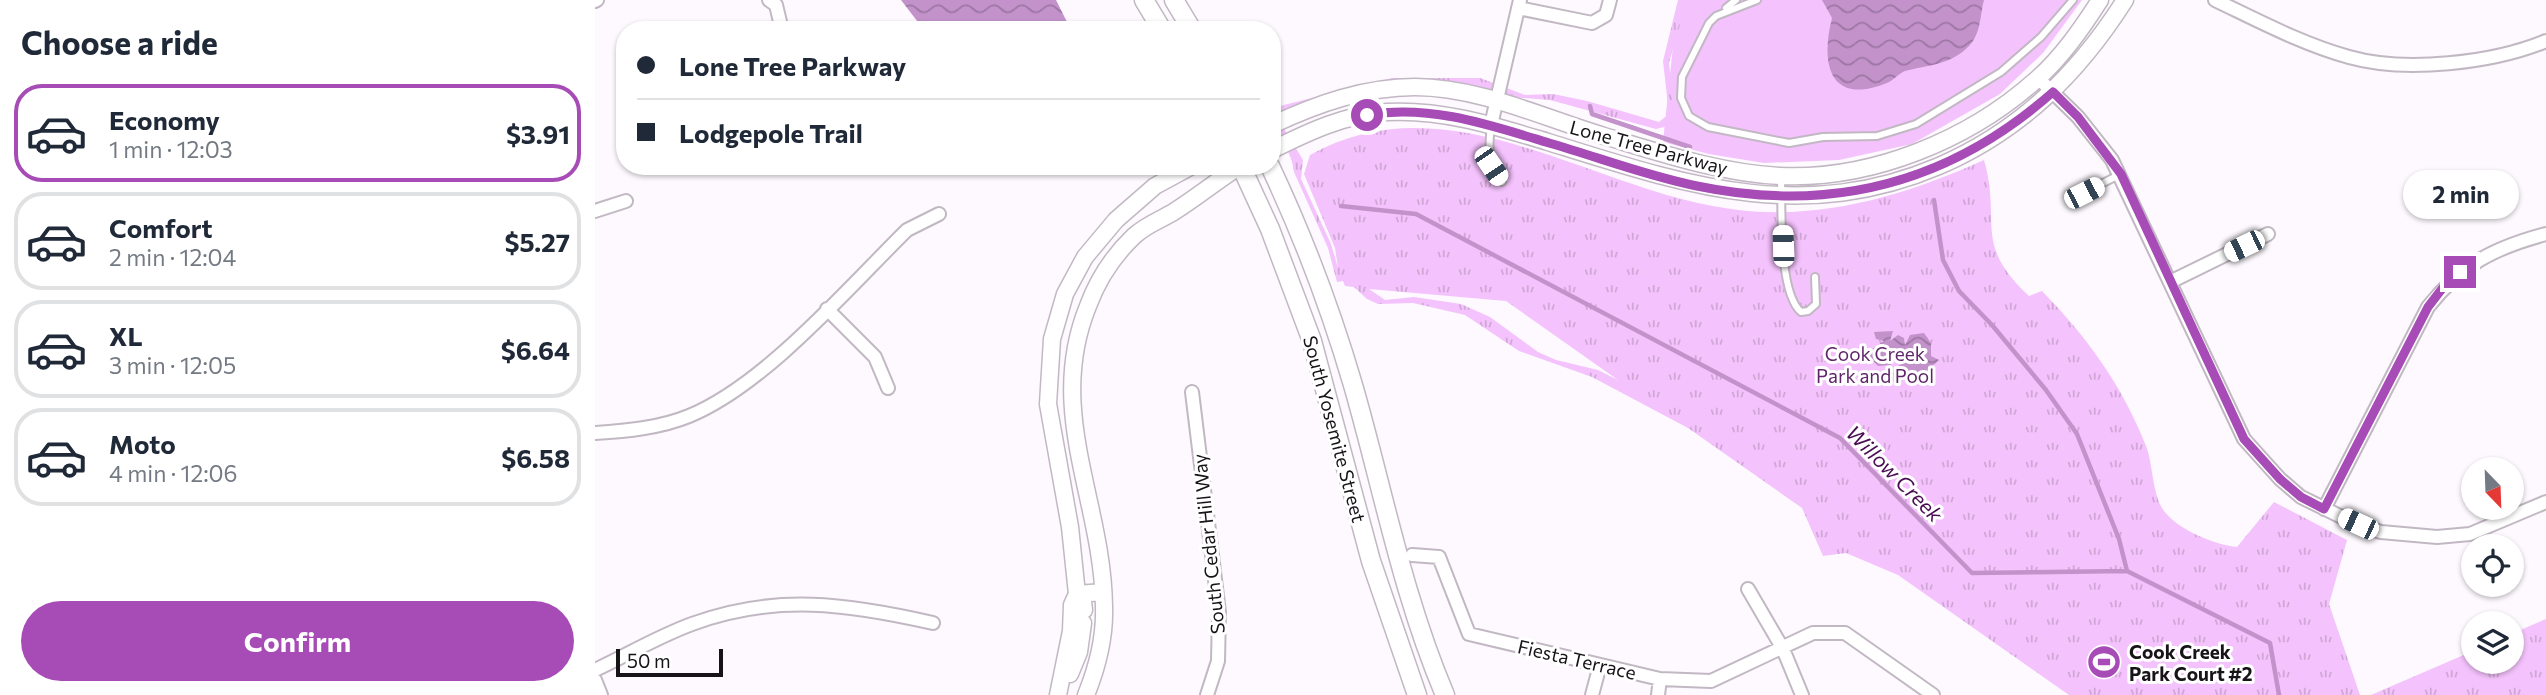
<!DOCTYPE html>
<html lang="en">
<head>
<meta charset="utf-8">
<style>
  :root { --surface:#fff; --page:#f6f6f7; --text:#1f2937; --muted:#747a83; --line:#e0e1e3; --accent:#a74bb6 }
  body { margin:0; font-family:Commissioner,sans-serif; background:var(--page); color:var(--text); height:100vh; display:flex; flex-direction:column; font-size:26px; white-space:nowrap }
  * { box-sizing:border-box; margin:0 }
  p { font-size:23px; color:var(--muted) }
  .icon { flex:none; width:38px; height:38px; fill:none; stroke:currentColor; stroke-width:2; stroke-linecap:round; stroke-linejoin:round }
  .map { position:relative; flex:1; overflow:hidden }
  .details { display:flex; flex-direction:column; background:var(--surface); width:595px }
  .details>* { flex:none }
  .guide { position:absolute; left:21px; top:21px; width:665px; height:154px; border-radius:28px; box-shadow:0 2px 5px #0004; display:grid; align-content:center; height:154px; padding:0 21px; background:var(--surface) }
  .needle { width:46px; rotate:157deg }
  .fabs { position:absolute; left:1866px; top:457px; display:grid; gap:14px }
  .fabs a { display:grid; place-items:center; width:63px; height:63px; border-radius:50%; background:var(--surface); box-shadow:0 2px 5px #0004; font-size:35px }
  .scale { position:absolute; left:21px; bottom:18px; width:107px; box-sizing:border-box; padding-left:7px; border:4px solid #171418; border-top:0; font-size:19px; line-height:24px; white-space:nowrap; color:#171418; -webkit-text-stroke:5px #fff; paint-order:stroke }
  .end { position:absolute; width:32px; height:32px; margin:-16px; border:9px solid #a74bb6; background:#fff; box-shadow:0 0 0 4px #fff }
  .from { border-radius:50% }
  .bubble { position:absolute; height:49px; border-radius:24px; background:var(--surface); box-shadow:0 2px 5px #0004; font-size:23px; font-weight:700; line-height:49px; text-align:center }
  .car { position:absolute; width:21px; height:42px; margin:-21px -10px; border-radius:9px; box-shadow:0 0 5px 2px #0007; background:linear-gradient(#fff 24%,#345 0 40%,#fff 0 76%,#345 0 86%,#fff 0) }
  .guide b { display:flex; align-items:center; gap:24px; height:66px; font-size:26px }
  .guide b+b { border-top:2px solid var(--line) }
  .guide i { width:18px; height:18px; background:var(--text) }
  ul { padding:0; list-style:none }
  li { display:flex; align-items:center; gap:21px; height:98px; margin:0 14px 10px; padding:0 7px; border:4px solid var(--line); border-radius:28px }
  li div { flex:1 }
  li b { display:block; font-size:26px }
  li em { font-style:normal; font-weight:700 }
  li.active { border-color:var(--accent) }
  li>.icon { width:63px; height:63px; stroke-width:1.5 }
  h2 { padding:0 21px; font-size:32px; line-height:84px }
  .button { display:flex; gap:14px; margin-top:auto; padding:14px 21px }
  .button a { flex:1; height:80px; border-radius:42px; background:var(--accent); color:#fff; font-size:28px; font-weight:700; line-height:80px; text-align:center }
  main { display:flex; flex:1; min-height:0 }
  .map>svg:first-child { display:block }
</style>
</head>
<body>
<main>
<section class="details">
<h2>Choose a ride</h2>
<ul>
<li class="active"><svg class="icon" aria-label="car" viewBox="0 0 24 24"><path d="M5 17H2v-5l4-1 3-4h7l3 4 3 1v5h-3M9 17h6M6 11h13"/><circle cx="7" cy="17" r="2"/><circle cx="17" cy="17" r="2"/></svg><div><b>Economy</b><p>1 min · 12:03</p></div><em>$3.91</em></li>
<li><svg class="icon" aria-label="car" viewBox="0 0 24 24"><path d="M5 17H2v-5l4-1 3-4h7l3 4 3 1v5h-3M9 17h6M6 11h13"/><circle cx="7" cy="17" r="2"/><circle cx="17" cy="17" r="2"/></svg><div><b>Comfort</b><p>2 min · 12:04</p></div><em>$5.27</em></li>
<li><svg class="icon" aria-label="car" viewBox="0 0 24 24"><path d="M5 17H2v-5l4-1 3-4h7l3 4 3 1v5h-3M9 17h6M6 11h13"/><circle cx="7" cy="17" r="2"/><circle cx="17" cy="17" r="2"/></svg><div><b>XL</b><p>3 min · 12:05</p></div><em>$6.64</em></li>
<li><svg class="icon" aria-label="car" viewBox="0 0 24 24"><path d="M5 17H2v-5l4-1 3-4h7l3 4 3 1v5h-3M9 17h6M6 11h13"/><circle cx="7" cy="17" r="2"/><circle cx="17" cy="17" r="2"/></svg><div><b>Moto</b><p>4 min · 12:06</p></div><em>$6.58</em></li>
</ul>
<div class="button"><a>Confirm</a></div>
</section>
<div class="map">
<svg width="1951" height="695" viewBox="0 0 1951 695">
  <defs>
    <pattern id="park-tufts" width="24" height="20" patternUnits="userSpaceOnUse" patternTransform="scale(1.75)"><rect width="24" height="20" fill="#f4c2fc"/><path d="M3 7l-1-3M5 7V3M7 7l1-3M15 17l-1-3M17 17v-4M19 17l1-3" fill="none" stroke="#d0a6d7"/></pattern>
    <pattern id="water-waves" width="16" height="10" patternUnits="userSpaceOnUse" patternTransform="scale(1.75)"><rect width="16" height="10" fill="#c392cb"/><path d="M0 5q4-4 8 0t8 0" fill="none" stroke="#9d76a4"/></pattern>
  </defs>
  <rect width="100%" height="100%" fill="#fdf9fe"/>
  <path fill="#f4c2fc" d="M1090 0H1487L1448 53 1405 94 1317 144 1244 160 1169 163 1114 154 1068 142 1078 46Z"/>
  <path fill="url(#park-tufts)" fill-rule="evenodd" d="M1083 0H1092L1074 63 1081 124 1061 129 955 100 916 97 841 84 682 117 708 160 706 179 736 244 743 268 740 248 709 174 715 155C856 76 1000 194 1143 210 1229 220 1311 195 1389 160 1407 223 1377 243 1434 296L1447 291C1492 337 1527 385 1551 446 1558 464 1557 491 1567 508 1580 529 1620 545 1642 547L1679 502 1752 540 1734 604 1765 695H1474L1303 575 1251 553 1228 556 1207 508 1093 428 997 377 924 351 870 315 818 303 783 304 772 299 759 287 750 286 748 281 742 282 733 248 699 172C697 148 677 132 677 108L797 78H885L930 95 958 94 992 101 1064 122 1074 114 1068 61ZM774 289 911 301 1023 380 1003 370 961 360 943 352 895 317 866 304 819 297 790 300Z
    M1951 619V695H1776L1878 651V662H1916V634Z"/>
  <path fill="url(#water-waves)" d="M306 0H461L476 30H329Z
    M1227 0H1389C1385 15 1386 34 1374 46 1356 65 1333 65 1310 71 1303 74 1299 80 1292 83 1235 106 1225 65 1237 18Z
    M1298 331 1295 341 1303 335 1309 338 1310 345 1315 335 1329 333 1336 343V356L1344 360 1327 376 1296 383 1299 368 1307 364 1308 358 1302 355 1295 362 1296 365 1283 366 1271 353 1289 341 1281 339 1279 332Z"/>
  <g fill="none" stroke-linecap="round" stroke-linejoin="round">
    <path stroke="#c392cb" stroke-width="4.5" d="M995 106 997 114 1095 147
      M1339 200 1348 260 1364 291 1397 325 1451 390 1482 434 1524 539 1532 571
      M746 206 821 214 1245 438 1377 573 1532 571 1675 643 1684 695"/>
    <g stroke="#c2b8c4" stroke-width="10">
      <path id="service" d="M1162 0 1121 16 1114 23 1087 77 1086 98 1094 116 1113 127 1194 143 1228 137 1282 136 1321 124 1406 72 1446 37 1478 0
        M1131 8 1141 0
        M896 126C893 150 893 162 907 182
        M1186 178C1187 208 1183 292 1206 312L1213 311 1221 304 1220 277
        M1488 193 1524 175"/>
    </g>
    <g stroke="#c2b8c4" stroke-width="16">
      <path id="minor" d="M174 0 181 5 187 30
        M1620 0C1664 21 1707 44 1754 57 1810 73 1898 63 1951 41
        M0 1 2 0
        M923 8 997 23 1011 15 1015 0
        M1443 78 1483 117 1517 160 1649 439 1685 479 1706 497 1763 525 1786 532 1842 537 1875 534 1951 502
        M896 125 925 0
        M0 211 31 201
        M1575 282 1673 234
        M232 309 280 357 293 388
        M597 392 624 612 623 661 612 695
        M0 433C31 431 65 428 94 416 170 385 253 288 312 230L344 214
        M1729 509 1833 307C1867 264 1899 248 1951 234
        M817 555 844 557 874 634 1065 679 1116 681 1218 633H1250L1338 695
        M1153 589 1188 649 1207 695
        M0 670C32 655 64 636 97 624 180 593 254 604 338 623
        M0 680 6 695
        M997 695 1005 665
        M1063 695 1065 679"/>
    </g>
    <g stroke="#c2b8c4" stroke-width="19">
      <path id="tertiary" d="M677 125C722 104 769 87 820 87 884 87 949 118 1009 136 1066 153 1125 173 1185 176 1277 180 1374 140 1442 79 1467 57 1487 28 1505 0
        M677 150C713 132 751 114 792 112 848 109 900 126 953 142 1088 184 1205 225 1344 166 1425 131 1483 74 1530 0
        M489 610 488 601 482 594 508 592
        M475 674 484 652 488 623
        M463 695 476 631 477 605 482 594 475 527 453 404 457 339 470 294 490 257 521 220 560 186 597 166
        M491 695C502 668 510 637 509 607 508 501 450 412 493 306 503 279 519 255 539 236 552 224 566 220 580 211 602 197 623 180 645 166"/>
    </g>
    <g stroke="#c2b8c4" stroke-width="21">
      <path id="secondary" d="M549 0 567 30
        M579 0 597 30
        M646 166 675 229 717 341 776 561 822 695
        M675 166C708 236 736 310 758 385 788 489 807 594 850 695"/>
    </g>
    <use href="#service" stroke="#fff" stroke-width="6"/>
    <use href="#minor" stroke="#fff" stroke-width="12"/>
    <use href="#tertiary" stroke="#fff" stroke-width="16"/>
    <use href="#secondary" stroke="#fff" stroke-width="18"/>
  </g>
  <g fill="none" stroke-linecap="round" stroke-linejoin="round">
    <path stroke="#a74bb6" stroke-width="9" d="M772 115C835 104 895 125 954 143 1003 157 1052 176 1102 186 1236 214 1355 183 1458 92L1483 117 1526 174 1649 439 1685 479 1706 497 1729 509 1833 307 1853 281 1865 272"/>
  </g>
  <defs>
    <g id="stadium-disc" transform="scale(1.75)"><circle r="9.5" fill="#a74bb6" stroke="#fff"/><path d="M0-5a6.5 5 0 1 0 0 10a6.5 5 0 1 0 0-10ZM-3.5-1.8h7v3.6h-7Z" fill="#fff"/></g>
  </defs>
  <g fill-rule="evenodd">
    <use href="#stadium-disc" x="1509" y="662"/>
  </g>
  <g text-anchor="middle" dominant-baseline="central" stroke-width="6" stroke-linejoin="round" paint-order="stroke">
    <g font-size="19" fill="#171418" stroke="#fff">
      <text transform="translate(1054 147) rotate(15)">Lone Tree Parkway</text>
      <text transform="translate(740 429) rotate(75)">South Yosemite Street</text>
      <text transform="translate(613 544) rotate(-96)">South Cedar Hill Way</text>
      <text transform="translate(982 659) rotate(13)">Fiesta Terrace</text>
    </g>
    <g font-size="19" fill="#60256a" stroke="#fff">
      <text x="1280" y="353">Cook Creek<tspan x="1280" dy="22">Park and Pool</tspan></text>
    </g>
    <g font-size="19" font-weight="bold" fill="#171418" stroke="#fff" text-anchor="start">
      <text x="1534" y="651">Cook Creek<tspan x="1534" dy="22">Park Court #2</tspan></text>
    </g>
    <g font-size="21" font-style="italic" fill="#4a0d53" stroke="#fff">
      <text transform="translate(1300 473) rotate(45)">Willow Creek</text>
    </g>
  </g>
</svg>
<div class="fabs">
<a><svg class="needle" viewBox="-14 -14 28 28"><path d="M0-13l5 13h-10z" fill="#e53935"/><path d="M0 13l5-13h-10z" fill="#747a83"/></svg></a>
<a><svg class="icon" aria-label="locate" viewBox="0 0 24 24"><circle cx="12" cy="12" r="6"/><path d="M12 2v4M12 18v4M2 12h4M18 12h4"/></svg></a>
<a><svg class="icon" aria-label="layers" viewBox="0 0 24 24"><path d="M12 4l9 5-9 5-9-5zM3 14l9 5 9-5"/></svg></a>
</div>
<div class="scale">50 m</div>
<i class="end from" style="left:772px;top:115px"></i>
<i class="end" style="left:1865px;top:272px"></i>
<div class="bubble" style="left:1808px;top:170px;width:116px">2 min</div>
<i class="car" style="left:896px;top:166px;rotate:146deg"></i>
<i class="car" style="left:1489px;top:193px;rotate:63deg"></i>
<i class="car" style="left:1188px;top:246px;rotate:358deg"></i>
<i class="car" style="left:1649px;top:246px;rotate:244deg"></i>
<i class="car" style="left:1763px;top:524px;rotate:295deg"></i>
<div class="guide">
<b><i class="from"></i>Lone Tree Parkway</b>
<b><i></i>Lodgepole Trail</b>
</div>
</div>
</main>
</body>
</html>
